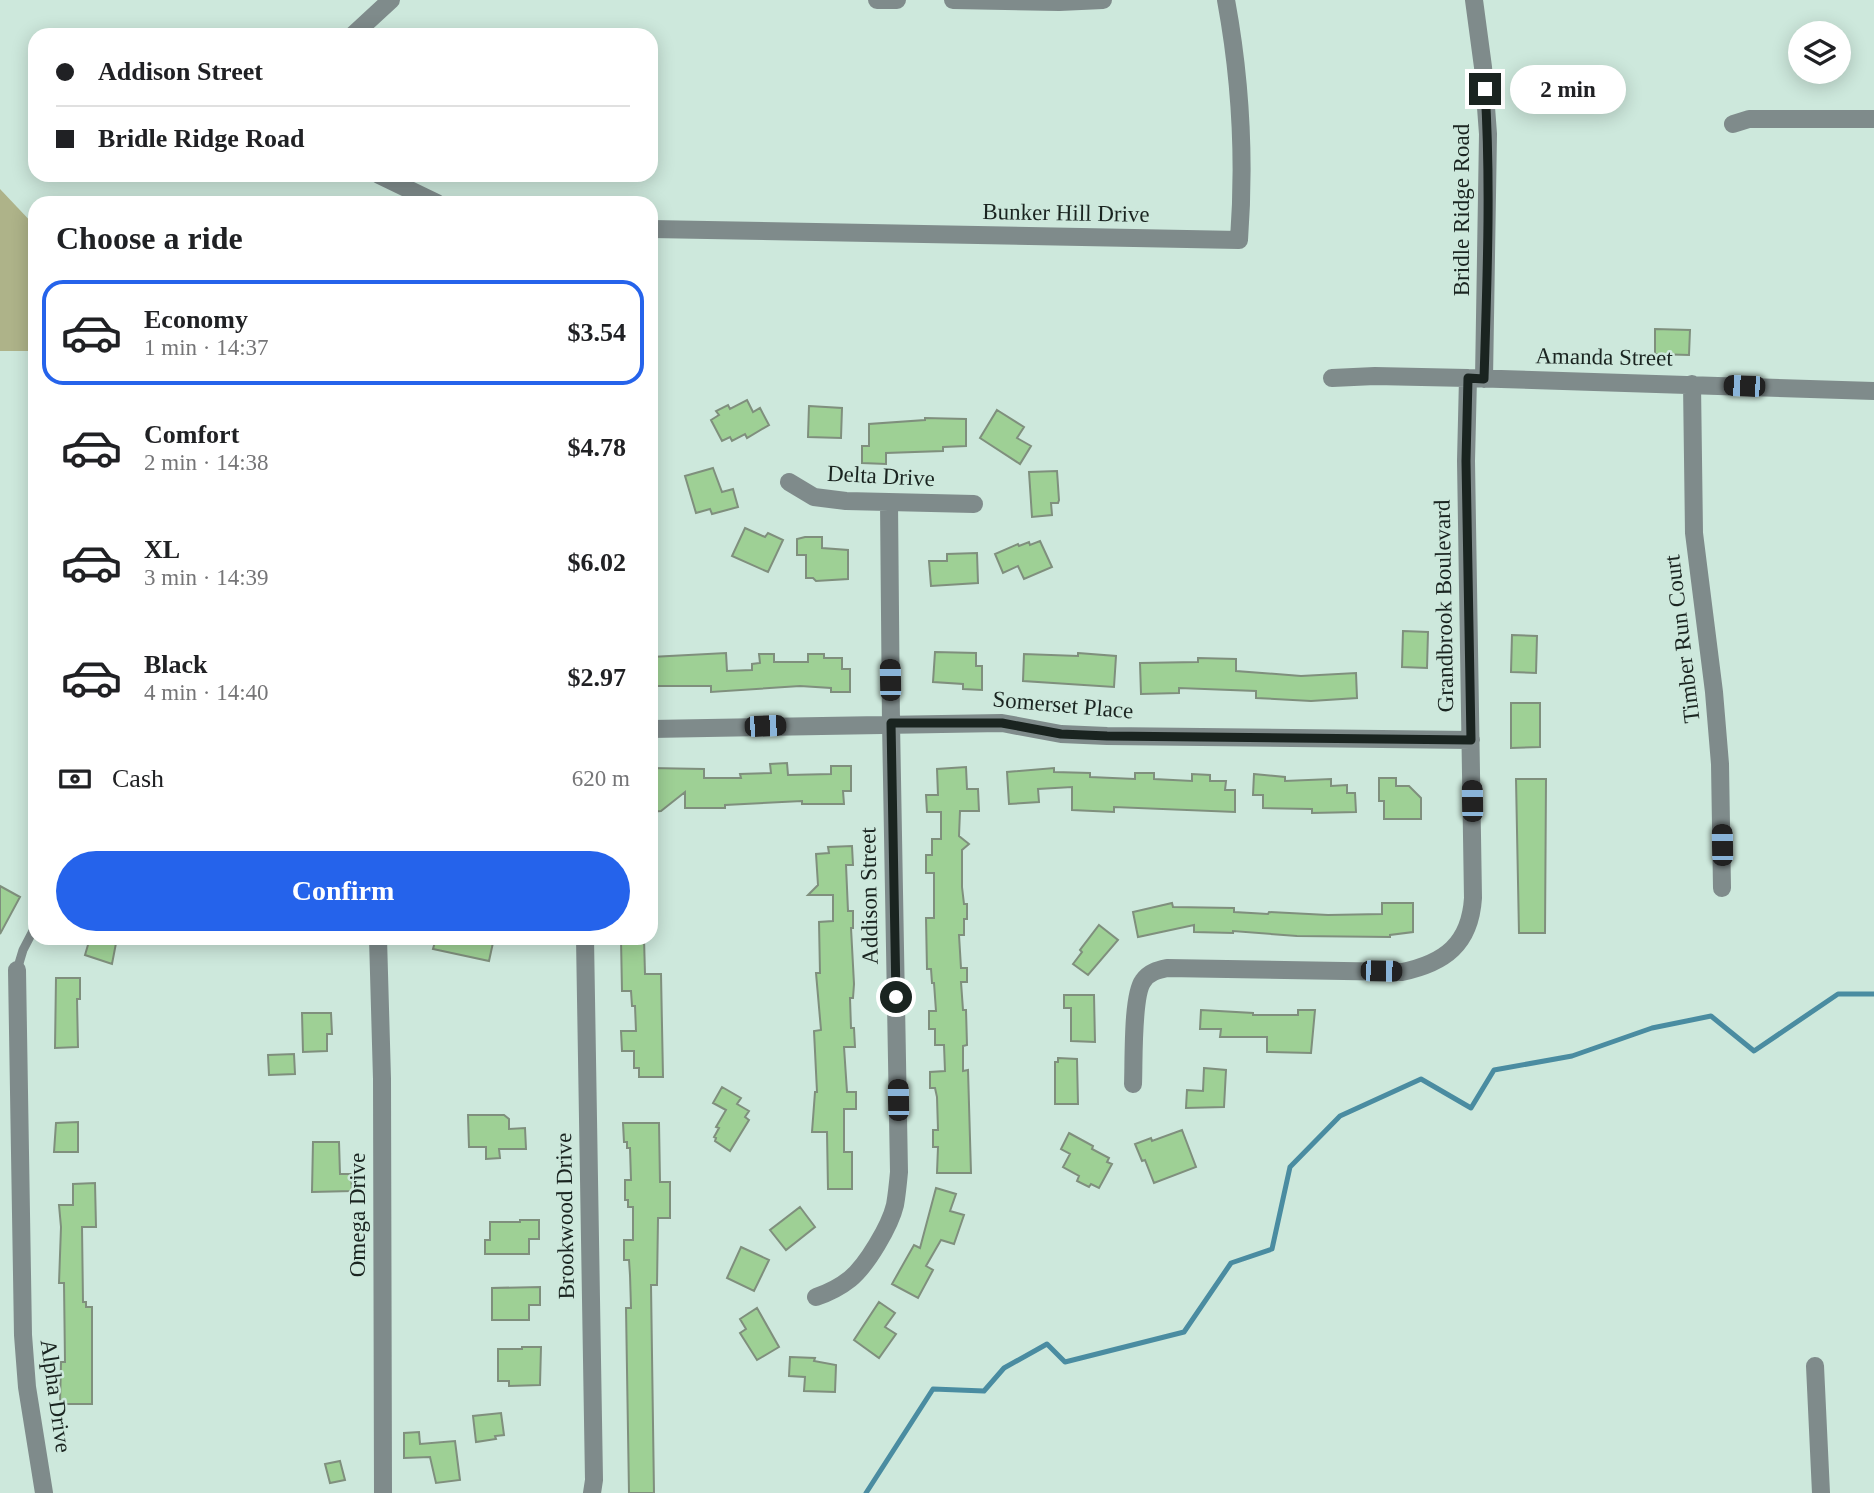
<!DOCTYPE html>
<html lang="en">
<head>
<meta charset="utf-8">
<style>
  :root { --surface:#fff; --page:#f6f6f6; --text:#202124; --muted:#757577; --line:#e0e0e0; --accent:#2563eb }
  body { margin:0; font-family:Georgia,serif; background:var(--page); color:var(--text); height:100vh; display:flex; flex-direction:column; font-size:26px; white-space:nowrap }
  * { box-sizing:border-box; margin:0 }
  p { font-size:23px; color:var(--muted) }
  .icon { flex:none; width:38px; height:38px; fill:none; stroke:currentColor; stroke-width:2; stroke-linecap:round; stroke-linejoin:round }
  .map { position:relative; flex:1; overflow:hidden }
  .details { position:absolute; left:28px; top:196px; width:630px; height:749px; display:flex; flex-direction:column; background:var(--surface); border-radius:21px; box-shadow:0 4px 18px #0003 }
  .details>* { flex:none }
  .banner { position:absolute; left:28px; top:28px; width:630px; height:154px; border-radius:21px; box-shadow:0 4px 18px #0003; display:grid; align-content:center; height:154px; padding:0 28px; background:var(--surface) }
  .buttons { position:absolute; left:1788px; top:21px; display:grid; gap:14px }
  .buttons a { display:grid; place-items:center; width:63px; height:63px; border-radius:50%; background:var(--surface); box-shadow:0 4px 18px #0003; font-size:35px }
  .end { position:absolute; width:32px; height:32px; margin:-16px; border:9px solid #1a2420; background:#fff; box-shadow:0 0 0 4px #fff }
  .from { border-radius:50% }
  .bubble { position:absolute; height:49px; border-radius:24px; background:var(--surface); box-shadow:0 4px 18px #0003; font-size:23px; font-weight:600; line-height:49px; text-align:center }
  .car { position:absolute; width:21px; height:42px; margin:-21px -10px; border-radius:9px; box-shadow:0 0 5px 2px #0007; background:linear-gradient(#222 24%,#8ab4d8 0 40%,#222 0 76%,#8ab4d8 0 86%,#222 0) }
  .banner b { display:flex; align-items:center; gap:24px; height:66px; font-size:26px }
  .banner b+b { border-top:2px solid var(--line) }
  .banner i { width:18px; height:18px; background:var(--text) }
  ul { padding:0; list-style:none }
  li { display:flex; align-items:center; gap:21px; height:105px; margin:0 14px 10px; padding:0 14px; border:4px solid transparent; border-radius:21px }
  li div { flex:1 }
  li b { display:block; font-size:26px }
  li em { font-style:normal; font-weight:600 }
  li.selected { border-color:var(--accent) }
  li>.icon { width:63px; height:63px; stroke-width:1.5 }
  h2 { padding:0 28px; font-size:32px; line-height:84px }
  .pay { display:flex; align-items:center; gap:18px; height:77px; padding:0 28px; font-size:26px }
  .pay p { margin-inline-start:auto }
  .primary-button { display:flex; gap:14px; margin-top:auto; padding:14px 28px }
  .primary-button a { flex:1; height:80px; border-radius:42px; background:var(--accent); color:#fff; font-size:28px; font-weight:600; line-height:80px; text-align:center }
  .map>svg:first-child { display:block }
</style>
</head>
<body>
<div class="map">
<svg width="1874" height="1493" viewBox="0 0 1874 1493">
  <rect width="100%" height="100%" fill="#cde8dc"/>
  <path fill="#aeb389" d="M0 189 35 226V351H0Z"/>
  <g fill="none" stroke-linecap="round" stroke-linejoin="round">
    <path stroke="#4a8ca1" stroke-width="5" d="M866 1493 933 1389 984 1391 1004 1368 1047 1344 1065 1362 1184 1332 1231 1263 1272 1249 1290 1167 1340 1116 1421 1079 1471 1108 1494 1070 1572 1056 1652 1028 1711 1016 1754 1051 1838 994H1874"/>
  </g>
  <path fill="#9ed095" stroke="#7f8f7d" stroke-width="2" d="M1655 329 1690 330 1689 355 1655 354Z
    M747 400 753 412 760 408 769 425 747 438 745 434 732 441 730 437 722 441 711 420 719 415 716 411 728 405 730 409Z
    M809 406 842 408 841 438 808 437Z
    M997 410 1024 427 1017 438 1031 446 1020 464 980 438Z
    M925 418 966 419V446L943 447V451L886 453V464L862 463V446H869V424L925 420Z
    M713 468 722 492 733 489 738 507 712 514 710 509 696 513 685 476Z
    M1057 471 1059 500 1058 503H1051L1052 515 1032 517 1029 472Z
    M745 528 765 537 768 533 783 540 768 572 732 556Z
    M805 537H822V548L848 550V579L816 581 813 578H806V555H797V539Z
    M1040 541 1052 567 1024 579 1018 566 1003 573 995 554 1018 544 1019 546 1029 542 1030 545Z
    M977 553 978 583 931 586 929 561H947V554Z
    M1403 631 1428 632 1427 668 1402 667Z
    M1512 635 1537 636 1536 673 1511 672Z
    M935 652 976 653V666H982V690L963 689V684L933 682Z
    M726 653 727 671 752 670V664L760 663 759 654H774V662H808V654H824V658H842V669H850V692H831V688L800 686 711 692V686H651V657Z
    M1078 653 1116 656 1114 687 1023 681 1024 654 1078 656Z
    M1198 658 1236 659V671L1301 676 1356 673 1357 698 1311 701 1256 698V691L1179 688V693L1141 694 1140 663 1198 662Z
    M1511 703H1540V747L1511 748Z
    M787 763 788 775 831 774V766H851V791H843L844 804H802V801L725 805V808H685V792L661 811 651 812V768L704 769V778H741L740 774 771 773 770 764Z
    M966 767 967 789H978L979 811H960L959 836 969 844 962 850V887L964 904H967V919H964V935H959L961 968H967V982H961L963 1010H966L967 1045 963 1046V1071L968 1070 971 1173H937L938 1147H933V1130H938L937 1097 935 1088H930V1072L945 1071 944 1045H935V1029H929V1011H936L934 983H932L931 969H927L926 918H934V873H926V855H932V839H941V812H927L926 795H938L937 769Z
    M1054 768V772L1090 773V777L1135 779V773H1154V779L1192 781V774L1210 775V781H1226L1225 790H1235V812L1114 807V812L1072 810V787L1038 789 1039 802 1009 804 1007 772Z
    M1254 774 1285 777V781L1331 779V786L1347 785V793H1355L1356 812 1312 813V809L1263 808V795H1253Z
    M1379 778H1396V786H1409L1421 798V819H1384V801H1379Z
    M1516 779H1546L1545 933H1519Z
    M852 846 853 865H846L848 911H853V928H851L854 984 853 998H850L851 1028H854L855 1047H844L847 1092H856V1109H844V1152H852V1189H828L827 1132H812L815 1092H817L814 1031 821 1030 816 973H820L819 922 833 921V895H808L818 885 816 854 829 853 828 847Z
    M0 886 20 897 0 934Z
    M1172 903 1173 907 1234 908V912L1268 914 1269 912 1328 915 1382 914V903H1413V932L1390 935V937L1297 936 1233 931V933L1194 932V925L1138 937 1133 912Z
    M1099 925 1118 940 1088 975 1073 964 1082 952 1080 950Z
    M90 938H117L112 964 85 955Z
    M436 938H494L489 961 433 949Z
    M623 938H644L645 974H661L663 1077H639V1068H634V1051H622L621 1031H636L635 1006H632L631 991H622L621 939Z
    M56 978H80V999H77L78 1047 55 1048Z
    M1064 995H1094L1095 1042 1071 1041V1008H1064Z
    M1201 1010 1253 1013V1015H1298V1010H1315L1311 1053 1267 1052V1037H1220L1221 1029H1200Z
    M302 1013H331L332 1034H327V1051L303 1052Z
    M294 1054 295 1074 269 1075 268 1055Z
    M1058 1058 1077 1059 1078 1104H1055V1062H1058Z
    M1204 1068 1226 1070 1224 1107 1186 1108 1187 1090 1203 1091Z
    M722 1087 741 1098 737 1104 749 1111 745 1117 749 1120 730 1151 715 1141 716 1138 714 1137 719 1128 716 1127 726 1110 713 1103Z
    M468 1115H504L509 1119V1129L525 1128 526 1149H499L500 1158 486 1159V1147H469Z
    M78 1122V1152H54L56 1123Z
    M623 1123H659L660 1182H670V1218H658L657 1285H651L654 1493H629L626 1308H631L630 1275 629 1260H624V1240H633V1207H628V1200H625V1180H631L630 1148H627V1142H624Z
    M1182 1130 1196 1167 1154 1183 1145 1160 1142 1161 1135 1144 1151 1138 1152 1141Z
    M1069 1133 1093 1146 1092 1149 1109 1158 1107 1162 1112 1164 1099 1188 1091 1184 1089 1187 1077 1181 1079 1176 1063 1167 1070 1154 1061 1149Z
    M313 1142H339L340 1174H351L352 1191 312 1192Z
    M95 1183 96 1227H82L83 1302H86V1307H92V1404H60L61 1362H65L64 1283H59L61 1227 59 1205H73V1184Z
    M936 1188 956 1194 950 1211 964 1215 954 1244 941 1240 926 1266 933 1270 918 1298 892 1284 914 1245 920 1248Z
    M800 1207 815 1227 786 1250 770 1230Z
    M520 1220H539V1239H529V1254H485V1240H490V1222H520Z
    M741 1247 769 1260 754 1291 727 1278Z
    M540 1287V1305H529V1320H492V1288Z
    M879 1302 895 1313 885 1327 896 1334 879 1358 854 1340Z
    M757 1308 779 1347 757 1360 740 1333 746 1329 740 1319Z
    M522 1347H541L540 1385 509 1386V1381H498V1349H522Z
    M790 1357 815 1358 814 1361 836 1365 835 1392 804 1391 805 1377 789 1376Z
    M501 1413 504 1435 495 1436 496 1439 476 1442 473 1416Z
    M419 1432 420 1444 455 1441 460 1480 436 1483 430 1457 404 1458V1433Z
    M340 1461 345 1480 330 1483 325 1464Z"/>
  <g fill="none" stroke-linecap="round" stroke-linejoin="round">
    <path stroke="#7f8b8b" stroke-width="9" d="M17 970 23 950 35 927"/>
    <path stroke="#7f8b8b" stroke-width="18" d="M877 0H897
      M953 0 1059 2 1103 0
      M1474 0 1483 67 1488 134 1484 379
      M353 35 391 0
      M1733 124 1749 119H1874
      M379 175 437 203
      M651 229 1239 240C1245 159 1241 81 1226 0
      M1332 378 1375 376 1468 378 1874 391
      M1692 384 1694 533 1714 692 1720 764 1722 888
      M789 482 814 497 846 501 974 504
      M651 729 1002 723 1061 734 1107 736 1471 740
      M378 938 382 1079 383 1493
      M585 938 594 1480 592 1493
      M17 970 23 1335 27 1387 44 1493
      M1133 1084C1134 1062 1132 996 1143 981 1149 972 1158 970 1167 968L1402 972C1445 963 1470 944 1473 898L1466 461 1468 378
      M816 1297C828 1293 840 1287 850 1279 867 1265 890 1226 895 1205 897 1194 898 1183 899 1172L891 723 889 502
      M1815 1366 1821 1493"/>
  </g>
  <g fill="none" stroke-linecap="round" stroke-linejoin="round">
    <path stroke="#1a2420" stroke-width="9" d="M896 997 891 723H1002L1061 734 1107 736 1471 740 1466 461 1468 378 1484 379C1487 282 1491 185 1485 89"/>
  </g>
  <g text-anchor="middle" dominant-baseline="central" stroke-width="5" stroke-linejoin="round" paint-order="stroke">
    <g font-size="23" fill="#1a2420" stroke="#cde8dc">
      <text transform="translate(1461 210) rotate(-90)">Bridle Ridge Road</text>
      <text transform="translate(1066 213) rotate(1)">Bunker Hill Drive</text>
      <text transform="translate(1604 357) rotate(1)">Amanda Street</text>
      <text transform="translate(881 476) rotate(3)">Delta Drive</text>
      <text transform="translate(1444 606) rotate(-91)">Grandbrook Boulevard</text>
      <text transform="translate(1682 639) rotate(-97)">Timber Run Court</text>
      <text transform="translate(1063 705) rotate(5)">Somerset Place</text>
      <text transform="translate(869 896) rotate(-91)">Addison Street</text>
      <text transform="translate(357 1215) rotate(-90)">Omega Drive</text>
      <text transform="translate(565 1216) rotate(-91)">Brookwood Drive</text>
      <text transform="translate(56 1396) rotate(82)">Alpha Drive</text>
    </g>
  </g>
</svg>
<div class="buttons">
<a><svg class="icon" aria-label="layers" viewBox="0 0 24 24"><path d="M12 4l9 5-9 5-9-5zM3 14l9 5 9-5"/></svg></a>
</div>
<i class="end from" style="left:896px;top:997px"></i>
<i class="end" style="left:1485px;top:89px"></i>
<div class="bubble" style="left:1510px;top:65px;width:116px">2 min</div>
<i class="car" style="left:1744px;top:386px;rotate:272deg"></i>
<i class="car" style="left:890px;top:680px;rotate:359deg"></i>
<i class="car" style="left:765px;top:726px;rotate:88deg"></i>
<i class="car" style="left:1472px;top:801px;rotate:359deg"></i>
<i class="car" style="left:1722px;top:845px;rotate:359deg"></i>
<i class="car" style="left:1381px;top:971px;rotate:91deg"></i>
<i class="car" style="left:898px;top:1100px;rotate:359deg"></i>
<div class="banner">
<b><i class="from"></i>Addison Street</b>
<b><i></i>Bridle Ridge Road</b>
</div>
<section class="details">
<h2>Choose a ride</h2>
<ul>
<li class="selected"><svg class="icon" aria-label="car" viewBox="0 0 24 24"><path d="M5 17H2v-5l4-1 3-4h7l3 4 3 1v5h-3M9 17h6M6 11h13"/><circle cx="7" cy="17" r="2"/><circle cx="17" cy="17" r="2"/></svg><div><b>Economy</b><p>1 min · 14:37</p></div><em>$3.54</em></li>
<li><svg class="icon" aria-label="car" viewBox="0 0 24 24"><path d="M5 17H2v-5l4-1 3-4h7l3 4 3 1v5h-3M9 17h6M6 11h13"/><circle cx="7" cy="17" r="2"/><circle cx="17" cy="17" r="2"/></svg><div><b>Comfort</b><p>2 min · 14:38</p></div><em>$4.78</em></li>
<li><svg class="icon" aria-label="car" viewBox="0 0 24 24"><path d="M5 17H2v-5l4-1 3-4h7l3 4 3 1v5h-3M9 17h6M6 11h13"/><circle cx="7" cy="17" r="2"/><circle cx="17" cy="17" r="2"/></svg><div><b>XL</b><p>3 min · 14:39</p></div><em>$6.02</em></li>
<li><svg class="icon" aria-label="car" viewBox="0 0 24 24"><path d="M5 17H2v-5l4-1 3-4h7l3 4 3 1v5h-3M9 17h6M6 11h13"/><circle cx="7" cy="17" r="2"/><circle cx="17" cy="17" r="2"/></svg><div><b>Black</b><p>4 min · 14:40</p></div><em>$2.97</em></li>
</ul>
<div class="pay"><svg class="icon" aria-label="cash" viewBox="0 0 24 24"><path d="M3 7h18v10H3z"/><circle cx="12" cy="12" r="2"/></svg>Cash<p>620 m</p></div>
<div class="primary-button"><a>Confirm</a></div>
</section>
</div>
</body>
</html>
